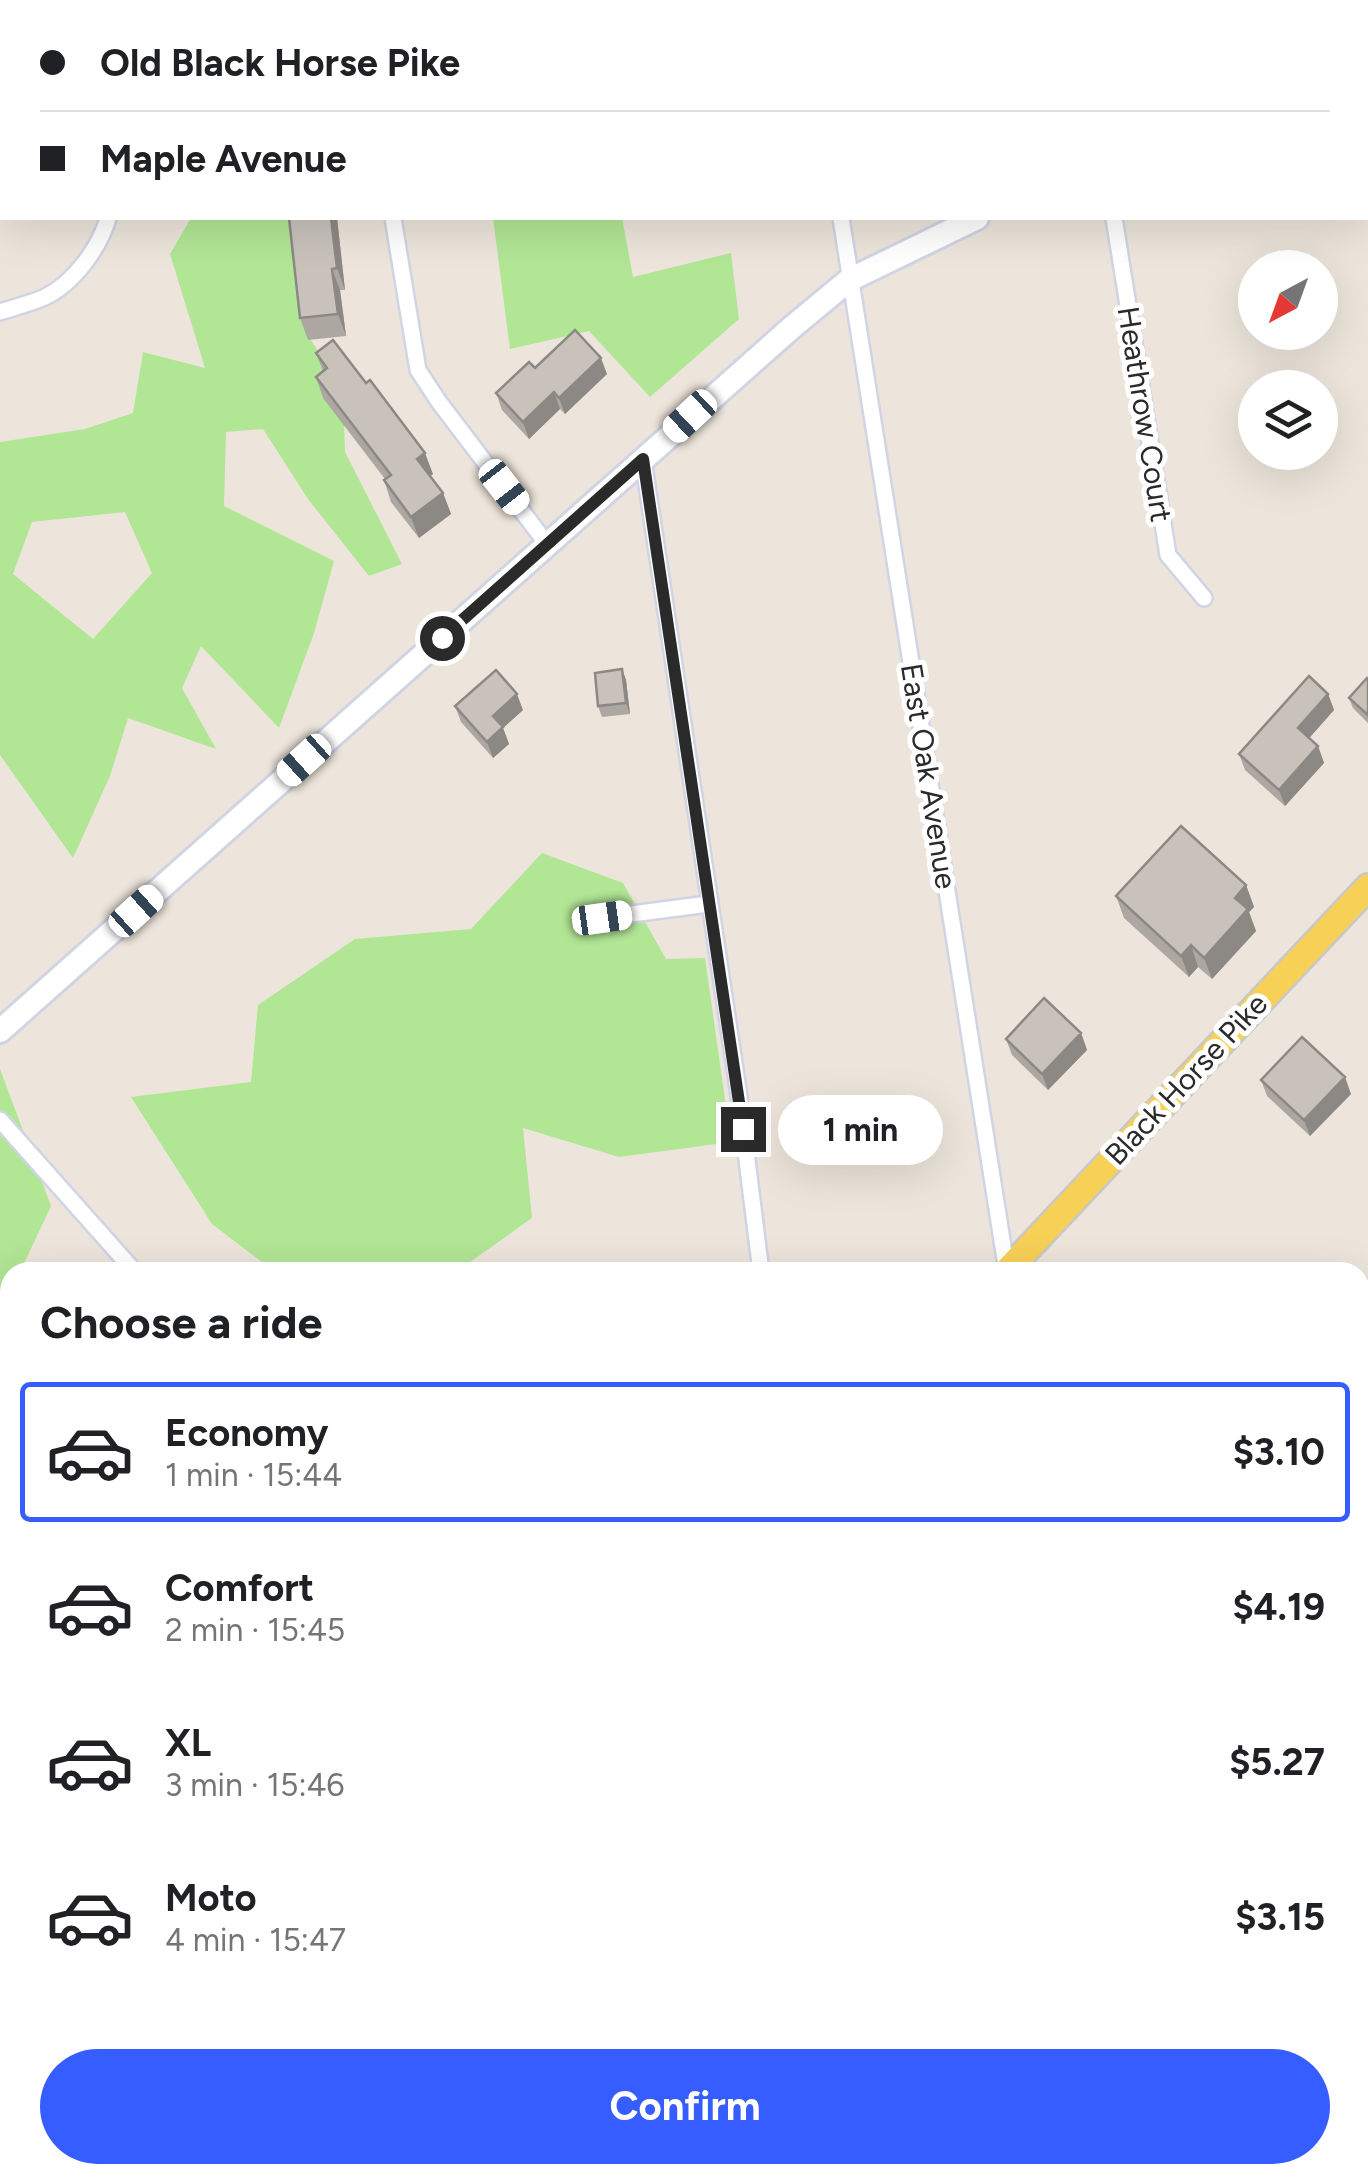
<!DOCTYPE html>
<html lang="en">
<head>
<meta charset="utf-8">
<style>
  :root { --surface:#fff; --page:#f2f2f2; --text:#202124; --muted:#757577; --line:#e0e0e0; --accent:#365dff }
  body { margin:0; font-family:Figtree,sans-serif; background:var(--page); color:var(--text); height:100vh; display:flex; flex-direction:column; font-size:38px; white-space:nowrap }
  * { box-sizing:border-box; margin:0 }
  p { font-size:32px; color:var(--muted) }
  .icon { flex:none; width:55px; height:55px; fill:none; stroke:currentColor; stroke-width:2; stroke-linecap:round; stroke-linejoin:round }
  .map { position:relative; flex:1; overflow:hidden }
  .drawer { position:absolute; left:0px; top:1262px; width:1370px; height:922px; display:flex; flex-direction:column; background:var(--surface); border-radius:30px 30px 0 0; box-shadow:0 10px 40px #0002 }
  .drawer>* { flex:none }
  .banner { position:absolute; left:0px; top:0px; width:1370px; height:220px; box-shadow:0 10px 40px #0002; display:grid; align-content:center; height:220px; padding:0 40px; background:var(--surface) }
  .needle { width:65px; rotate:221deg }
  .controls { position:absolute; left:1238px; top:250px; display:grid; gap:20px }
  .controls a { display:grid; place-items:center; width:100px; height:100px; border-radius:50%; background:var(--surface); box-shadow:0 10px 40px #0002; font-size:50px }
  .end { position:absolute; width:45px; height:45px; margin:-22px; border:12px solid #2a2a2a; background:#fff; box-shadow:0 0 0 5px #fff }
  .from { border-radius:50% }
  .bubble { position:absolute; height:70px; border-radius:35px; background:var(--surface); box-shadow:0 10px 40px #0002; font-size:32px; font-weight:700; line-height:70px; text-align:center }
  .car { position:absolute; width:30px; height:60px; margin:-30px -15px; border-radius:12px; box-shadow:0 0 8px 2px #0007; background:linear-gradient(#fff 24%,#345 0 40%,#fff 0 76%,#345 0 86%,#fff 0) }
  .banner b { display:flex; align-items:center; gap:35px; height:95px; font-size:38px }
  .banner b+b { border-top:2px solid var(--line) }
  .banner i { width:25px; height:25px; background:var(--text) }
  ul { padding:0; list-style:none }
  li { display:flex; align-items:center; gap:30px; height:140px; margin:0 20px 15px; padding:0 20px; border:5px solid transparent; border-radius:10px }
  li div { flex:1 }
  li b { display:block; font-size:38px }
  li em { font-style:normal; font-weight:700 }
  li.active { border-color:var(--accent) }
  li>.icon { width:90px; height:90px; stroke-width:1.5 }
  h2 { padding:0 40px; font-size:45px; line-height:120px }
  .primary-button { display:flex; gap:20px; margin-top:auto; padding:20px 40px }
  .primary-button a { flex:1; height:115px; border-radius:60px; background:var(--accent); color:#fff; font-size:40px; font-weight:700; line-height:115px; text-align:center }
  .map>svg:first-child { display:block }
</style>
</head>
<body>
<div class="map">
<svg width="1368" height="2183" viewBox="0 0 1368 2183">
  <rect width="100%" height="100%" fill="#ede5db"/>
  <path fill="#b1e695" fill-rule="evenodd" d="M813 0H1208L1209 2H813Z
    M191 218H291L305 331 343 390 345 452 402 564 369 576 308 499 263 429 226 432 224 506 334 561 314 633 279 728 201 646 182 688 216 749 128 718 110 776 73 858 0 755V442L85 429 133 413 143 352 205 368 170 254ZM125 512 152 573 93 639 13 574 32 522Z
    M493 218H622L633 277 731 253 739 319 650 397 589 331 510 349Z
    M542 853 623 883 666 959 705 958 731 1142 619 1157 523 1128 532 1218 456 1272H275L212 1224 131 1097 251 1082 258 1005 355 939 471 929Z
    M0 1069 51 1206 20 1272H10L8 1298 10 1870 0 1857Z"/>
  <path fill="#c5d8b2" d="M160 2175H777L778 2183H153Z"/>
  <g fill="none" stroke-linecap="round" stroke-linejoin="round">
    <g stroke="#d1d4e4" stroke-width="20">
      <path id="street" d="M79 0V2
        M362 0V2
        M813 0 814 2
        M393 218 418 370 439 402 547 544
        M841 218 1007 1272
        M1114 218 1168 555 1204 598
        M0 312C15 307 32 303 45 297 74 283 100 247 108 218
        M643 459 739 1096 761 1272
        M601 918 708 904
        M0 1120 135 1272
        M1130 2175 1131 2183"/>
    </g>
    <g stroke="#d1d4e4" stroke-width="28">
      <path id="secondary" d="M0 1031 790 329 849 280 977 218"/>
    </g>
    <g stroke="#c8c8c8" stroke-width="30">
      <path id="primary" d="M1006 1272 1368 887
        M153 2183 160 2175"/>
    </g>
    <use href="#street" stroke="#fff" stroke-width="15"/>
    <use href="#secondary" stroke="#fff" stroke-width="22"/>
    <use href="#primary" stroke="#f7d056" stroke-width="25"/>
  </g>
  <path fill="#aca7a1" d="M289 218H337L345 290H340L346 336 308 340 300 318Z
    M316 353 433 474 430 476 443 493 451 514 419 538 391 502 384 480 385 479 323 398 316 377 323 371Z
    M535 368 607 374 565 414 560 409 529 439 502 410 496 393Z
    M622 669 626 680 630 714 602 717 598 706Z
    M1368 679V723L1353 708 1349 698Z
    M1328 694 1334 710 1309 738 1318 746 1324 763 1285 806 1245 770 1239 754Z
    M455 706 523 710 503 728 509 744 493 758 461 722Z
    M1246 885 1254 907 1249 912 1256 931 1212 979 1198 967 1189 977 1124 918 1116 896Z
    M1081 1033 1087 1050 1048 1090 1012 1055 1006 1039Z
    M1261 1080 1351 1094 1310 1136 1267 1096Z"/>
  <path fill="#8c8883" d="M331 218H337L345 290 337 268Z
    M332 269 340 290 346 336 338 314Z
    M601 358 607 374 565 414 559 398Z
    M554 392 560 409 529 439 523 422Z
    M425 453 433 474 425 480 417 459Z
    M443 493 451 514 419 538 411 517Z
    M622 669 626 680 630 714 626 703Z
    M517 694 523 710 503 728 509 744 493 758 487 742 493 716Z
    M1328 694 1334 710 1304 744 1298 728Z
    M1318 746 1324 763 1285 806 1279 790Z
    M1246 885 1254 907 1249 912 1256 931 1212 979 1204 958 1235 898Z
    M1191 945 1198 967 1189 977 1181 956Z
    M1081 1033 1087 1050 1048 1090 1042 1074Z
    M1345 1077 1351 1094 1310 1136 1304 1120Z"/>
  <path fill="#c8c2bb" stroke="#8c8883" stroke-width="2.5" d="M265 0H305V2H265Z
    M406 0H448L449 2H406Z
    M289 218H331L337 268 332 269 338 314 300 318Z
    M575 330 601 358 559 398 554 392 523 422 496 393 529 362 535 368Z
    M333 340 366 383 370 380 425 453 417 459 443 493 411 517 384 480 391 475 316 377 327 368 316 353Z
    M622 669 626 703 598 706 595 673Z
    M496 670 517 694 493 716 503 727 487 742 455 706Z
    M1309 676 1328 694 1298 728 1318 746 1279 790 1239 754Z
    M1367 678 1368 679V715L1349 698Z
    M1181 826 1246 885 1235 898 1248 909 1204 958 1191 945 1181 956 1116 896Z
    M1044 998 1081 1033 1042 1074 1006 1039Z
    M1302 1037 1345 1077 1304 1120 1261 1080Z"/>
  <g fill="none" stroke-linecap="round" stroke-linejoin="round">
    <path stroke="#2a2a2a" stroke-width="12" d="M442 638 643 459 743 1129"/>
  </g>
  <g text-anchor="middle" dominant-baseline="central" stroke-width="10" stroke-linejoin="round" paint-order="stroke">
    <g font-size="30" fill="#2a2a2a" stroke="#fff">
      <text transform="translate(1145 414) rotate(81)">Heathrow Court</text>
      <text transform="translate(929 776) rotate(81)">East Oak Avenue</text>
      <text transform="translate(1186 1079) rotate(-47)">Black Horse Pike</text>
    </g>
  </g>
</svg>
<div class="controls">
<a><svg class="needle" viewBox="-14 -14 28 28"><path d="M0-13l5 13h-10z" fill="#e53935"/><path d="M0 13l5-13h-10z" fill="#757577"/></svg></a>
<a><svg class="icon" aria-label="layers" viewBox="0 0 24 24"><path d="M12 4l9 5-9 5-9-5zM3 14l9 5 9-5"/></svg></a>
</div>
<i class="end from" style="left:442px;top:638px"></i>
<i class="end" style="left:743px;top:1129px"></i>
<div class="bubble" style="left:778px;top:1095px;width:165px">1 min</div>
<i class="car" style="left:690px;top:416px;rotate:227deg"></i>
<i class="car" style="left:504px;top:487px;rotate:142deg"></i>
<i class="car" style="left:304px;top:760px;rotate:228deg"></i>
<i class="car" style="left:136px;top:911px;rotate:48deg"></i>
<i class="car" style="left:602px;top:918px;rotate:82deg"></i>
<div class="banner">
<b><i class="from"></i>Old Black Horse Pike</b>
<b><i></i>Maple Avenue</b>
</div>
<section class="drawer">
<h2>Choose a ride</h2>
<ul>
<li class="active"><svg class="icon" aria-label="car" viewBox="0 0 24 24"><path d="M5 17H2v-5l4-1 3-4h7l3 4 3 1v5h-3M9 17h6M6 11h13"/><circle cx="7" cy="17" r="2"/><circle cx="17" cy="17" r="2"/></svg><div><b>Economy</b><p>1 min · 15:44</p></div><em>$3.10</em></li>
<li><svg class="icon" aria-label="car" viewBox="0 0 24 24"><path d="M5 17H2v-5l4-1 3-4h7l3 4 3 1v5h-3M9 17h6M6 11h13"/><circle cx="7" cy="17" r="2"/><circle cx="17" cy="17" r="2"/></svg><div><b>Comfort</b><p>2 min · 15:45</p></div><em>$4.19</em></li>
<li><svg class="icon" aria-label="car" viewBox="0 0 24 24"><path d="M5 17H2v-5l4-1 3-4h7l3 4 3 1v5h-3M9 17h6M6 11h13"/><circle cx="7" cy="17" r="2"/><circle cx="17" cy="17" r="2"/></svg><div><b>XL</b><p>3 min · 15:46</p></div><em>$5.27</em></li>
<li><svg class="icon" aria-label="car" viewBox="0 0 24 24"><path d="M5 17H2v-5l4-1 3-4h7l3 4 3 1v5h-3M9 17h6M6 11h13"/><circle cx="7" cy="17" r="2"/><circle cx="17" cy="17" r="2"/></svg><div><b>Moto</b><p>4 min · 15:47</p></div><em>$3.15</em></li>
</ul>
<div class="primary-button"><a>Confirm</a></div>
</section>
</div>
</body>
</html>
